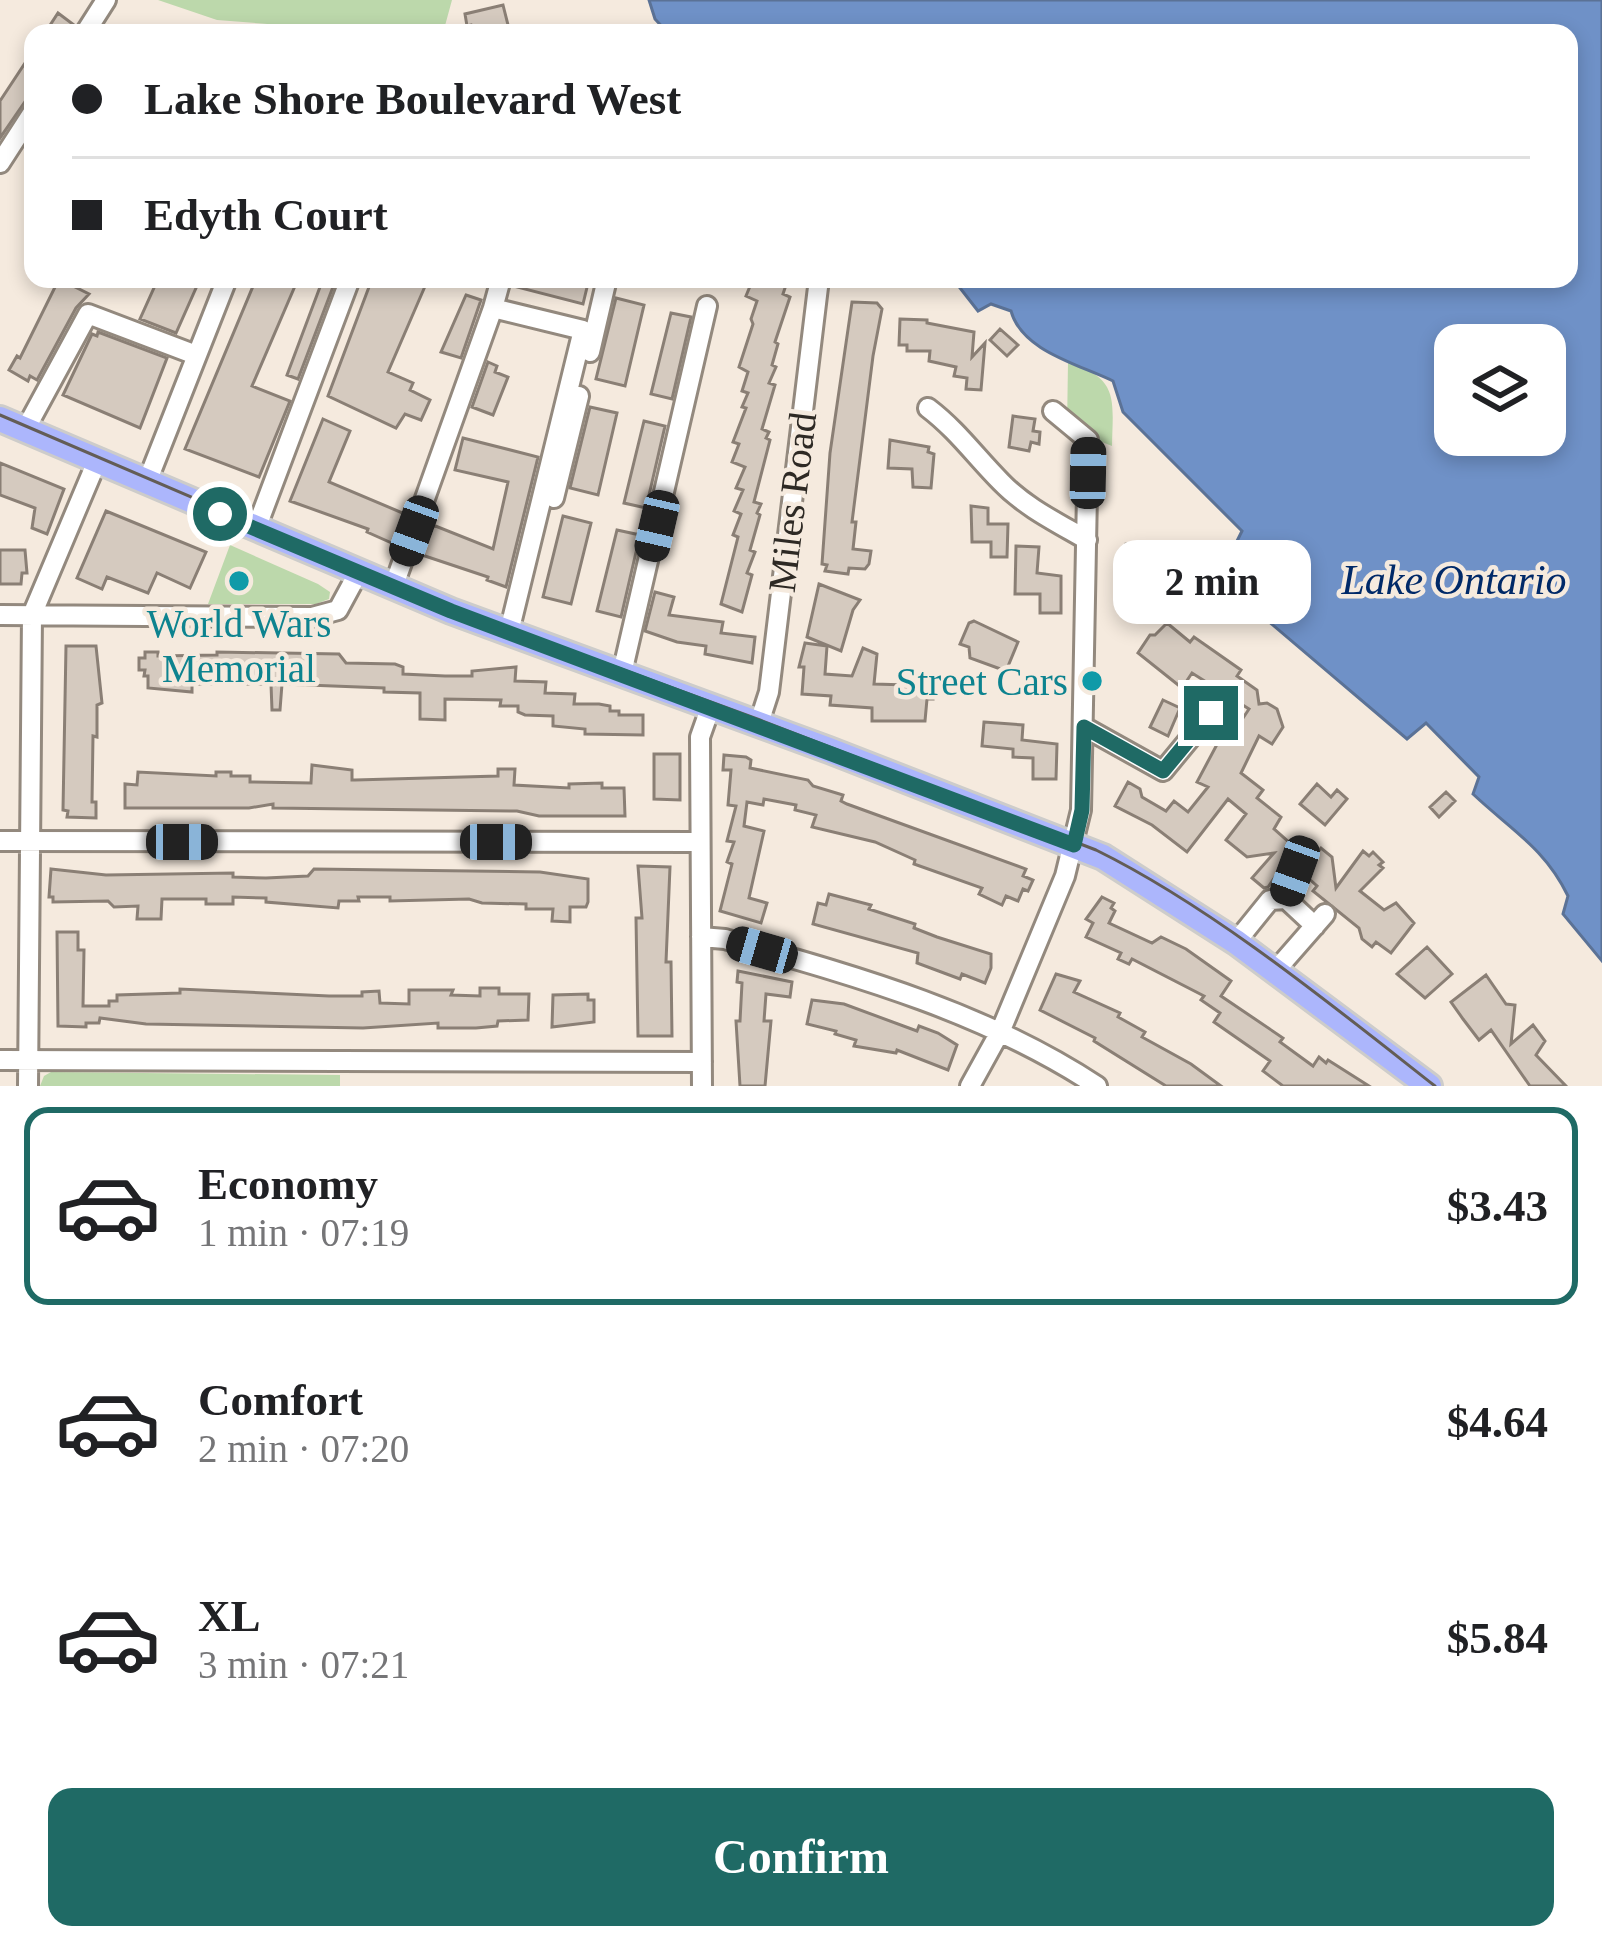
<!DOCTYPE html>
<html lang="en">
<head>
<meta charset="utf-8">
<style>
  :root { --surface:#fff; --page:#f6f6f6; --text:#202124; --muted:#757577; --line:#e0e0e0; --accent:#1f6a65 }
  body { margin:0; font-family:Georgia,serif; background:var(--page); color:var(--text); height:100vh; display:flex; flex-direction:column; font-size:45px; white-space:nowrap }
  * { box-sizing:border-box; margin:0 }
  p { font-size:39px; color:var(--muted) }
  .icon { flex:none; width:66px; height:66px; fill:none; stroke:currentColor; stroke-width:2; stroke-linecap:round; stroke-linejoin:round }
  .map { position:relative; height:1086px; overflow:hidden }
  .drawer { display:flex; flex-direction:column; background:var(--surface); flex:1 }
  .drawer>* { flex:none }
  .banner { position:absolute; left:24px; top:24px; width:1554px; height:264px; border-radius:24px; box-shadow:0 6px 18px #0003; display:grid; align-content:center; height:264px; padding:0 48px; background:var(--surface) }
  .controls { position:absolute; left:1434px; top:324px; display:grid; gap:24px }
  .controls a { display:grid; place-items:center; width:132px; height:132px; border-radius:24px; background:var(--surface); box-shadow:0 6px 18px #0003; font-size:60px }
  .end { position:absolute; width:54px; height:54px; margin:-27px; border:15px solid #1f6a65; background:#fff; box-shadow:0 0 0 6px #fff }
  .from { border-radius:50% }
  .bubble { position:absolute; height:84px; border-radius:24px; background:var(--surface); box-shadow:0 6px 18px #0003; font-size:39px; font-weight:800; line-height:84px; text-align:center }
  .car { position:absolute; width:36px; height:72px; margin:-36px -18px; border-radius:15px; box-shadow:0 0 9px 3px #0007; background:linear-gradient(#222 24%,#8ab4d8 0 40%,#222 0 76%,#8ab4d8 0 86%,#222 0) }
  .banner b { display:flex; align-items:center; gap:42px; height:114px; font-size:45px }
  .banner b+b { border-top:3px solid var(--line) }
  .banner i { width:30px; height:30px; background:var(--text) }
  ul { padding:21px 0 0; list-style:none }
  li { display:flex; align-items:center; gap:36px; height:198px; margin:0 24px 18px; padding:0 24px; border:6px solid transparent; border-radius:24px }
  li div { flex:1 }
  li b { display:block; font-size:45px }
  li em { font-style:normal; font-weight:800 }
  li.on { border-color:var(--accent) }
  li>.icon { width:108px; height:108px; stroke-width:1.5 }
  .primary-button { display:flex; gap:24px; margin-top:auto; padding:24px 48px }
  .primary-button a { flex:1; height:138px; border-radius:24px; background:var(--accent); color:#fff; font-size:48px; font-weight:800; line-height:138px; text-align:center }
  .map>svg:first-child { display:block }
</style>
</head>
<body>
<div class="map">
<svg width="1602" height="1086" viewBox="0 0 1602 1086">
  <rect width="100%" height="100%" fill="#f5eade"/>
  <path fill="#bcd8ab" d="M158 0H452L443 33H310L294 26 217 20Z
    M1068 362C1119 379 1113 398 1112 446L1067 428Z
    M230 545 318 584 330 592 329 599 316 604H208Z
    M51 1072 340 1075V1086H40L44 1076Z"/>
  <path fill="#6f91c7" stroke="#5b7296" stroke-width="3" fill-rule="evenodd" d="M649 0H1602V961L1563 914 1568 896C1545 848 1511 830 1473 794L1479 777 1426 723 1407 739 1254 609 1243 580 1225 565 1242 531 1123 412 1113 381C1078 364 1022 351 1011 311L991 304 978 311 953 279H1569V33H668L655 19ZM1455 345H1545V435H1455Z"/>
  <path fill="#d5cabf" stroke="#8a7f75" stroke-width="3" d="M503 5 510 33H473L471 25 467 26 465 14Z
    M58 13 74 25 71 33H45Z
    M33 51V90L0 138V101Z
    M59 279 89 294 76 308 37 380 30 376 28 381 9 370 17 356 20 358Z
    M158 279H200L176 333 140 319Z
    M256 279H298L252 386 290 401 259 477 185 449Z
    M323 279H336L298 379 287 375Z
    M372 279H411L426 284 388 372 413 383 410 390 430 400 421 420 405 414 396 428 328 396Z
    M514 279H589L583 304 513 286Z
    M753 279H788L783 294 790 297 775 342 778 344 772 365 776 367 769 383 775 385 762 429 769 432 766 438 770 440 754 502 761 504 757 513 760 515 750 550 755 552 747 573 752 575 742 612 721 604 738 537 733 535 741 514 734 511 743 490 736 488 745 467 732 462 739 444 733 442 746 408 742 407 748 393 742 391 748 372 739 367 753 324 751 319 757 301 746 296Z
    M466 295 481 300 461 358 441 352Z
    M616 298 644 305 625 386 596 379Z
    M852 302 877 303 882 309 873 356 852 522H856L853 549 871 551 869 564 865 569 849 568 848 574 825 571 827 565 822 564 830 453Z
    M671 313 691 317 672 399 651 394Z
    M900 319 927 320V323L974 332 972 357 985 343 981 390 966 389 967 378 954 376 956 367 929 361 930 351H907V345H899Z
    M1000 329 1018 345 1007 356 990 340Z
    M98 332 167 358 140 428 63 395 92 334 97 336Z
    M488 362 497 366 495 372 508 377 493 415 472 407Z
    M590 407 617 413 598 495 570 488Z
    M1013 416 1035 419 1033 431 1040 432 1039 444 1031 442 1029 451 1009 447Z
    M323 419 350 431 329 482 405 514 394 544 367 532 368 529 290 501Z
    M644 421 665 426 646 508 624 503Z
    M463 438 538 457 506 587 487 580 488 577 422 555 433 525 493 549 508 482 455 470Z
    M890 440 929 447 928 452 934 454 931 488 913 487 912 469 888 468Z
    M0 463 64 489 47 534 32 528 35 508 0 495Z
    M971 506 988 508V524H1008L1007 557H991V542H972Z
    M106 511 206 552 190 588 157 573 148 593 107 577 102 589 77 578Z
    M563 516 591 523 571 604 543 597Z
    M617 530 640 535 621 617 597 611Z
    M1146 542 1150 572H1143V588H1125L1126 544Z
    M1016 546 1039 547 1037 573 1061 576V613H1040V594H1015Z
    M0 550H25L27 573H22L21 584H0Z
    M819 584 860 600 853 610 841 651 807 637Z
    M655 592 674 597 669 615 723 622 721 633 755 637 752 663 705 654 706 646 677 642 645 631Z
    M974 621 1018 642 1006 671 970 658 969 647 960 644 969 623Z
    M1167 623 1190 642 1194 637 1241 670 1237 676 1257 690 1259 704 1267 703 1277 709 1283 727 1272 744 1259 736 1241 773 1263 790 1257 798 1281 817 1274 829 1299 851 1296 854H1316L1321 848 1332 857 1336 888 1363 851 1369 856 1373 852 1383 862 1379 865 1383 868 1360 891 1384 910 1396 903 1414 923 1391 953 1376 942 1372 947 1362 939 1359 928 1313 891 1317 886 1307 877 1308 867 1300 859 1287 860 1268 887 1264 888 1252 878 1274 853 1247 857 1226 840 1246 814 1228 799 1187 852 1152 825 1115 806 1128 782 1140 789 1142 797 1166 811 1174 801 1188 812 1208 787 1197 782 1222 735 1229 739 1249 709 1192 673 1182 688 1138 653 1150 635H1155Z
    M805 643 827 646 825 674 852 676 863 648 877 654 874 684 908 685 909 679 932 677 933 699H927L925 721H872V708L830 705 831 696 802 694 804 667H799Z
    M66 646H96L102 703 97 705V737L93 736 92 802H96V818L67 817 68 811 63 810Z
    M145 652H158V656L217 655V652L339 654 346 663 395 664 403 667V674L445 676H472V671L516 667 515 681 546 682 545 693 575 694 574 704H599L610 706V711H619V715H643V735L585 734V729L553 726V716L525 715 518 712V706H500L501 700 445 699V720L420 719V693L384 692V688L282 684 280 710H272L271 684H192V692L148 688V676H144L145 670H139V658H145Z
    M1163 700 1180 708 1168 736 1150 727Z
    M984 722 1023 725 1022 740 1057 744 1056 779H1033V758L1013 757V749L982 746Z
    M654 754H680V800L654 799Z
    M724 755 746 757 751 760 750 768 808 780 813 786 843 795 841 801 847 804 1026 869 1023 876 1033 880 1028 891 1023 889 1018 901 1006 896 1002 905 979 894 982 888 914 864 915 860 875 842 812 827 816 815 795 810 796 805 764 799 763 805 747 802 744 826 764 831 749 898 767 903 761 923 720 911 732 864 727 862 734 842 727 841 736 806 728 805 731 770H723Z
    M312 765 352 770V780H355L498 776V769H515L514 785 569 788V784L602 783V788H624L625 816H539L517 811 273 808V804L249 808H125V784L137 785 138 772 216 776V772H231V776H250V782L311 783Z
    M1317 784 1331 797 1337 790 1347 799 1325 825 1300 804Z
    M1446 792 1455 801 1439 817 1430 807Z
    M638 866 670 867 666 962H671L672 1036H638L636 918H642Z
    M51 869 106 875 233 873V877L266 878 308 876 314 869 540 872 588 879V902L586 907H570V922L552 921 553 909H526V904L482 903 469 899 390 901V897H358L359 901H339L338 908 266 902V898L233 897V904H206V899H162L161 919H137L138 906 114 907 108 901 53 902V897H49Z
    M829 894 871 905 869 909 915 924 914 928 937 937 991 954V968L985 983 962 974 960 979 917 963 918 953 813 924 818 903 826 905Z
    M1102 897 1114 903 1111 908 1115 911 1109 923 1152 943 1161 937 1186 949 1231 981 1221 996 1283 1038 1280 1042 1313 1066 1319 1057 1326 1063 1328 1060 1369 1086H1283L1263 1071 1270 1061 1214 1022 1220 1013 1201 1000 1204 996 1132 959 1129 964 1118 959 1121 953 1086 937 1093 923 1086 919Z
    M57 932H78V950H84L83 1006H109V1001H117V995L180 993V989L329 996H362V992L379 991 380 1003 409 1004V990H453L451 995 480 996V988H499V994H529L528 1020 498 1021 497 1026 476 1028H438V1023L363 1028 146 1024 100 1018 99 1023H86V1027L58 1026Z
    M1427 947 1452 974 1425 998 1397 974Z
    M738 971 792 982 790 997 766 994 764 1021H771L765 1086H740L736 1021H740L742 983 737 982Z
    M1056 974 1080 981 1074 992 1120 1013 1118 1017 1145 1032 1142 1037 1191 1064 1221 1086H1166L1094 1041 1095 1038 1040 1010Z
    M1486 975 1506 1004 1515 1005 1511 1044 1533 1025 1545 1041 1536 1055 1566 1086H1530L1491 1030 1479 1040 1463 1019 1451 1002Z
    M588 994V1000H594V1022L552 1027 553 995Z
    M812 1000 844 1004 917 1031 919 1026 938 1033 957 1045 948 1070 897 1050 896 1053 854 1046 856 1040 835 1034 836 1031 807 1024Z"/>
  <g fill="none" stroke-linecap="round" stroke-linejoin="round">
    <g stroke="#93897e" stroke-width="24">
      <path id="minor" d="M85 33 106 0
        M0 163 33 112
        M493 308 501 279
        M590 352 606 283
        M928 408C957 430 976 457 1001 482 1025 507 1058 523 1087 540
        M25 430 88 314 196 355
        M147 482 227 279
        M554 498 579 396
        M256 529 350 279
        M393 588 493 308 583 330 509 632
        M0 615 312 617 338 610 358 573
        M622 673 707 306
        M759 723 769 692 819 279
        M1084 727 1163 771 1211 713
        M0 841 700 842
        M1286 899 1295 871
        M701 937 725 939C855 976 983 1011 1097 1086
        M1236 942 1270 900 1286 899 1315 926
        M1276 970 1325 914
        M0 1060 702 1062
        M28 1086 32 615 97 461
        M702 1086 700 737 711 706
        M970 1086 1001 1030 1065 876 1081 810 1088 440 1053 411"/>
    </g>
    <g stroke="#cdccca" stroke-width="30">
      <path id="major" d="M0 419 451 611 829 750 1103 857 1236 942 1429 1086"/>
    </g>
    <use href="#minor" stroke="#fff" stroke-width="18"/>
    <use href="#major" stroke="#acb6fc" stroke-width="24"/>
    <path stroke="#635d56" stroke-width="3" d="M0 415 422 596 760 720 1096 850C1212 907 1333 1006 1435 1086"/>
  </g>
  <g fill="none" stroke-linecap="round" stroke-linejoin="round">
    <path stroke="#1f6a65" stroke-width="15" d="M220 514 451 611 1074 845 1082 810 1084 727 1163 771 1211 713"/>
  </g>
  <g fill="#0f9aa8" stroke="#f5eade" stroke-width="4.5">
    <circle cx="239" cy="581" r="12"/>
    <circle cx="1092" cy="681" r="12"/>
  </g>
  <g text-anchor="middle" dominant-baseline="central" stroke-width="9" stroke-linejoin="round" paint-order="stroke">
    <g font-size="39" fill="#2d2924" stroke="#f5eade">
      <text transform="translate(792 502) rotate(-83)">Miles Road</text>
    </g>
    <g font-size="39" fill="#0d838f" stroke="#f5eade">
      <text x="239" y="623">World Wars<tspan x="239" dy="45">Memorial</tspan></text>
      <text x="1068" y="681" text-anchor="end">Street Cars</text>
    </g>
    <g font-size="42" font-style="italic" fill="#002968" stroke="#f5eade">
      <text x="1454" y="580">Lake Ontario</text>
    </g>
  </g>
</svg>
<div class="controls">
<a><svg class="icon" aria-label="layers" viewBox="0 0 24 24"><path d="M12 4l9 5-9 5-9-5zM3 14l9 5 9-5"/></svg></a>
</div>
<i class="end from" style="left:220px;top:514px"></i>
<i class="end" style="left:1211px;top:713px"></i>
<div class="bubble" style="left:1113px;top:540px;width:198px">2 min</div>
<i class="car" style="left:1088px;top:473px;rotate:1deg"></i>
<i class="car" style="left:657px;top:526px;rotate:193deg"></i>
<i class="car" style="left:414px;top:531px;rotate:200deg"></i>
<i class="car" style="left:182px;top:842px;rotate:90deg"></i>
<i class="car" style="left:496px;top:842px;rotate:90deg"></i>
<i class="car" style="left:1295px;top:871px;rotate:200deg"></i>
<i class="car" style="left:762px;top:950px;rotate:286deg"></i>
<div class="banner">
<b><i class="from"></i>Lake Shore Boulevard West</b>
<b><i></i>Edyth Court</b>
</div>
</div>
<section class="drawer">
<ul>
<li class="on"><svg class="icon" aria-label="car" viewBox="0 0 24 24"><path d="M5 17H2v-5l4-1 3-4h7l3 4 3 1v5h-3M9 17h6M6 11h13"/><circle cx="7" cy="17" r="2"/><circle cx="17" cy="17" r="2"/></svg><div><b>Economy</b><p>1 min · 07:19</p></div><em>$3.43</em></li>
<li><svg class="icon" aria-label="car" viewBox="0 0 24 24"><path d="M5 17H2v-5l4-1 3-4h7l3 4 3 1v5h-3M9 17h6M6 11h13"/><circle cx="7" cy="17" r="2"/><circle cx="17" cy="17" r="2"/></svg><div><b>Comfort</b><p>2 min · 07:20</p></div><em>$4.64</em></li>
<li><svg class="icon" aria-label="car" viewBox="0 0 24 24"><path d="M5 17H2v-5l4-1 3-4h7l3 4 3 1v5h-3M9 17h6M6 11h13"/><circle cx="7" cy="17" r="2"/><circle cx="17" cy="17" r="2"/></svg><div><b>XL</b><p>3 min · 07:21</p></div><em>$5.84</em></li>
</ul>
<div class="primary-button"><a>Confirm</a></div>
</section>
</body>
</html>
